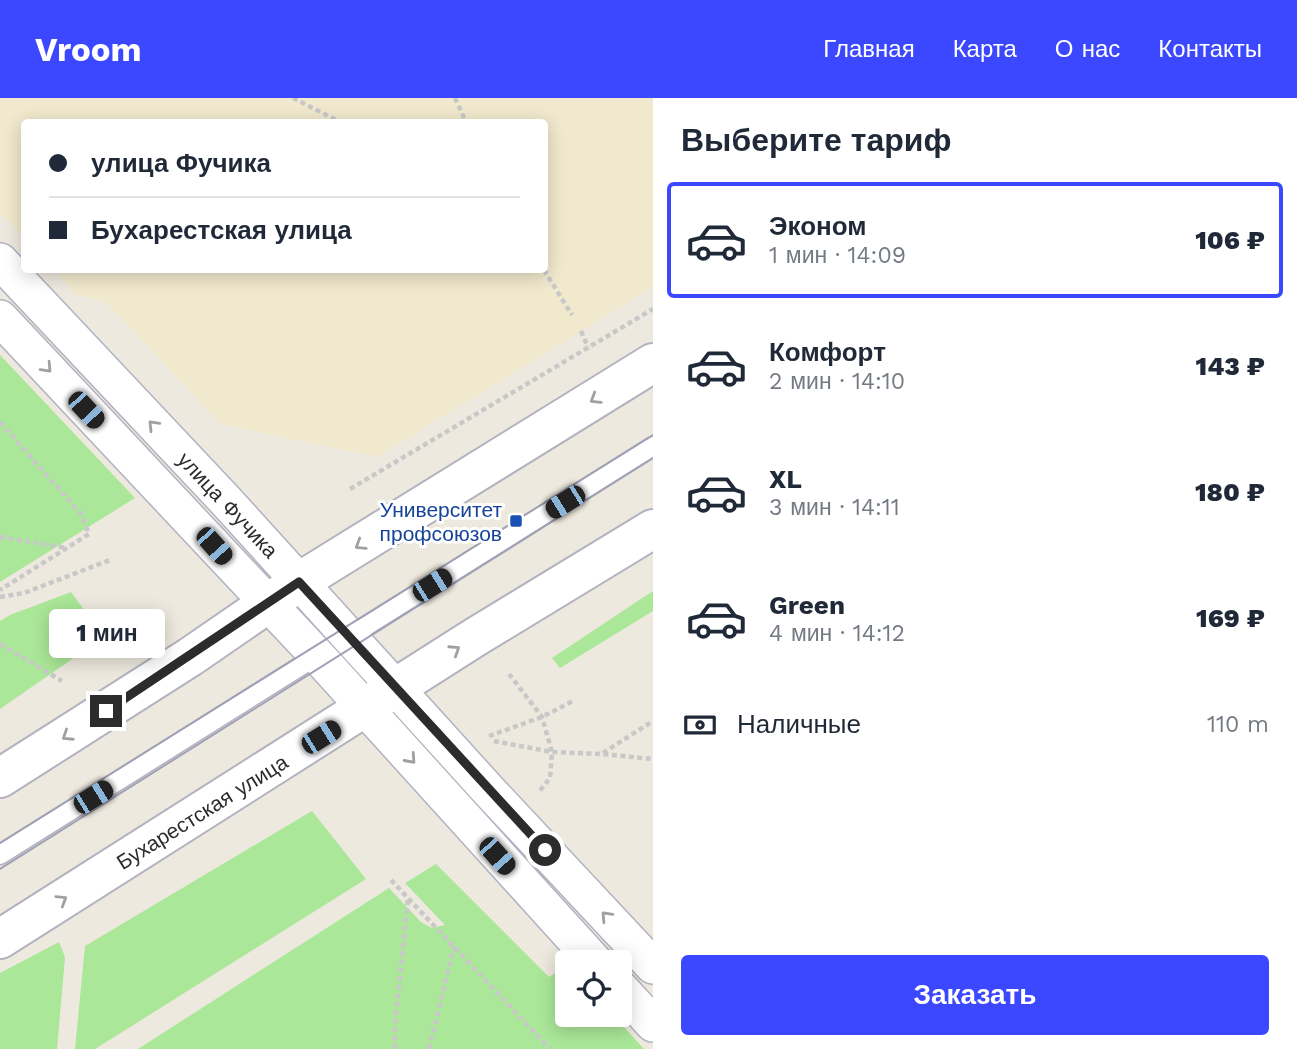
<!DOCTYPE html>
<html lang="ru">
<head>
<meta charset="utf-8">
<style>
  :root { --surface:#fff; --page:#f6f6f7; --text:#1f2937; --muted:#747a83; --line:#e0e1e3; --accent:#3b48ff }
  body { margin:0; font-family:"Work Sans",sans-serif; background:var(--page); color:var(--text); height:100vh; display:flex; flex-direction:column; font-size:26px; white-space:nowrap }
  * { box-sizing:border-box; margin:0 }
  p { font-size:23px; color:var(--muted) }
  .icon { flex:none; width:38px; height:38px; fill:none; stroke:currentColor; stroke-width:2; stroke-linecap:round; stroke-linejoin:round }
  .map { position:relative; flex:1; overflow:hidden }
  .panel { display:flex; flex-direction:column; background:var(--surface); width:644px }
  .panel>* { flex:none }
  .top-card { position:absolute; left:21px; top:21px; width:527px; height:154px; border-radius:7px; box-shadow:0 4px 18px #0003; display:grid; align-content:center; height:154px; padding:0 28px; background:var(--surface) }
  .fabs { position:absolute; left:555px; top:852px; display:grid; gap:14px }
  .fabs a { display:grid; place-items:center; width:77px; height:77px; border-radius:7px; background:var(--surface); box-shadow:0 4px 18px #0003; font-size:35px }
  .end { position:absolute; width:32px; height:32px; margin:-16px; border:9px solid #2c2c2c; background:#fff; box-shadow:0 0 0 4px #fff }
  .from { border-radius:50% }
  .bubble { position:absolute; height:49px; border-radius:7px; background:var(--surface); box-shadow:0 4px 18px #0003; font-size:23px; font-weight:800; line-height:49px; text-align:center }
  .car { position:absolute; width:21px; height:42px; margin:-21px -10px; border-radius:9px; box-shadow:0 0 5px 2px #0007; background:linear-gradient(#222 24%,#8ab4d8 0 40%,#222 0 76%,#8ab4d8 0 86%,#222 0) }
  .top-card b { display:flex; align-items:center; gap:24px; height:66px; font-size:26px }
  .top-card b+b { border-top:2px solid var(--line) }
  .top-card i { width:18px; height:18px; background:var(--text) }
  ul { padding:0; list-style:none }
  li { display:flex; align-items:center; gap:21px; height:116px; margin:0 14px 10px; padding:0 14px; border:4px solid transparent; border-radius:7px }
  li div { flex:1 }
  li b { display:block; font-size:26px }
  li em { font-style:normal; font-weight:800 }
  li.current { border-color:var(--accent) }
  li>.icon { width:63px; height:63px; stroke-width:1.5 }
  h2 { padding:0 28px; font-size:32px; line-height:84px }
  .pay { display:flex; align-items:center; gap:18px; height:77px; padding:0 28px; font-size:26px }
  .pay p { margin-inline-start:auto }
  .primary-button { display:flex; gap:14px; margin-top:auto; padding:14px 28px }
  .primary-button a { flex:1; height:80px; border-radius:7px; background:var(--accent); color:#fff; font-size:28px; font-weight:800; line-height:80px; text-align:center }
  header { display:flex; align-items:center; gap:42px; box-sizing:border-box; height:98px; padding:0 35px; background:var(--accent); color:#fff }
  header strong { font-size:33px }
  nav { display:flex; gap:38px; margin-inline-start:auto; font-size:24px }
  main { display:flex; flex:1; min-height:0 }
  .map>svg:first-child { display:block }
</style>
</head>
<body>
<header>
<strong>Vroom</strong>
<nav><a>Главная</a><a>Карта</a><a>О нас</a><a>Контакты</a></nav>
</header>
<main>
<div class="map">
<svg width="653" height="951" viewBox="0 0 653 951">
  <rect width="100%" height="100%" fill="#eee9de"/>
  <path fill="#f1e9cd" d="M0 0H653V189L377 359 221 326 106 204 77 197 54 172H544V24H24V140L0 114Z"/>
  <path fill="#aae798" d="M0 257 135 400 0 484Z
    M653 493V513L560 570 552 560Z
    M71 494 104 539 0 611V523L10 517Z
    M312 713 366 781 95 951H75L85 848Z
    M436 766 549 879 567 868V917H613L644 951H138L389 790 421 824 432 830 445 827 405 785Z
    M59 844 65 859 57 951H0V875Z"/>
  <g fill="none" stroke-linecap="round" stroke-linejoin="round">
    <g stroke="#b2b2c0" stroke-width="21">
      <path id="service" d="M344 542 653 348
        M0 757 320 556"/>
    </g>
    <g stroke="#b2b2c0" stroke-width="38">
      <path id="minor" d="M0 163 226 403 490 694 653 868
        M0 220 325 566 595 864
        M620 890 653 926"/>
    </g>
    <g stroke="#b2b2c0" stroke-width="42">
      <path id="secondary" d="M0 680 190 559 299 484 653 265
        M0 841 477 538 653 431"/>
    </g>
    <path stroke="#c8c8c8" stroke-width="4.5" stroke-dasharray="5 3.5" stroke-linecap="butt" d="M293 0 340 24
      M455 0 466 24
      M544 172 572 217
      M581 233 588 249
      M0 324 81 416 89 436 0 492
      M350 391 653 211
      M0 439 67 450
      M0 499 24 495 110 462
      M0 546 62 583
      M509 576 542 619 552 654 550 680 538 695
      M489 638 542 619 573 603
      M494 643 552 654 602 656 653 661
      M603 655 653 623
      M391 782 550 951
      M395 951V928L408 800
      M429 951 454 848"/>
    <use href="#service" stroke="#fff" stroke-width="18"/>
    <use href="#minor" stroke="#fff" stroke-width="35"/>
    <use href="#secondary" stroke="#fff" stroke-width="38"/>
    <path stroke="#a0a1b7" stroke-width="2" d="M0 745 653 337
      M0 771 653 360"/>
  </g>
  <defs><path id="oneway-chevron" d="M-2-3.5L2.5 0L-2 3.5" fill="none" stroke-width="1.6" stroke-linecap="round" stroke-linejoin="round" transform="scale(1.75)"/></defs>
  <g stroke="#a0a0a0">
    <use href="#oneway-chevron" transform="translate(47 270) rotate(47)"/>
    <use href="#oneway-chevron" transform="translate(595 301) rotate(148)"/>
    <use href="#oneway-chevron" transform="translate(153 327) rotate(-134)"/>
    <use href="#oneway-chevron" transform="translate(360 447) rotate(148)"/>
    <use href="#oneway-chevron" transform="translate(455 552) rotate(-33)"/>
    <use href="#oneway-chevron" transform="translate(67 638) rotate(147)"/>
    <use href="#oneway-chevron" transform="translate(411 661) rotate(48)"/>
    <use href="#oneway-chevron" transform="translate(62 802) rotate(-32)"/>
    <use href="#oneway-chevron" transform="translate(606 818) rotate(-133)"/>
  </g>
  <g fill="none" stroke-linecap="round" stroke-linejoin="round">
    <path stroke="#2c2c2c" stroke-width="9" d="M106 613 299 484 545 752"/>
  </g>
  <rect fill="#1a4fb4" stroke="#fff" stroke-width="2.5" x="509" y="416" width="14" height="14" rx="3.5"/>
  <g text-anchor="middle" dominant-baseline="central" stroke-width="6" stroke-linejoin="round" paint-order="stroke">
    <g font-size="21" fill="#2c2c2c" stroke="#fff">
      <text transform="translate(228 407) rotate(47)">улица Фучика</text>
      <text transform="translate(202 714) rotate(-32)">Бухарестская улица</text>
    </g>
    <g font-size="21" fill="#164399" stroke="#fff" text-anchor="end">
      <text x="502" y="411">Университет<tspan x="502" dy="24">профсоюзов</tspan></text>
    </g>
  </g>
</svg>
<div class="fabs">
<a><svg class="icon" aria-label="locate" viewBox="0 0 24 24"><circle cx="12" cy="12" r="6"/><path d="M12 2v4M12 18v4M2 12h4M18 12h4"/></svg></a>
</div>
<i class="end from" style="left:545px;top:752px"></i>
<i class="end" style="left:106px;top:613px"></i>
<div class="bubble" style="left:49px;top:511px;width:116px">1 мин</div>
<i class="car" style="left:86px;top:312px;rotate:137deg"></i>
<i class="car" style="left:565px;top:404px;rotate:238deg"></i>
<i class="car" style="left:214px;top:448px;rotate:138deg"></i>
<i class="car" style="left:432px;top:487px;rotate:58deg"></i>
<i class="car" style="left:321px;top:639px;rotate:58deg"></i>
<i class="car" style="left:93px;top:699px;rotate:58deg"></i>
<i class="car" style="left:497px;top:758px;rotate:138deg"></i>
<div class="top-card">
<b><i class="from"></i>улица Фучика</b>
<b><i></i>Бухарестская улица</b>
</div>
</div>
<section class="panel">
<h2>Выберите тариф</h2>
<ul>
<li class="current"><svg class="icon" aria-label="car" viewBox="0 0 24 24"><path d="M5 17H2v-5l4-1 3-4h7l3 4 3 1v5h-3M9 17h6M6 11h13"/><circle cx="7" cy="17" r="2"/><circle cx="17" cy="17" r="2"/></svg><div><b>Эконом</b><p>1 мин · 14:09</p></div><em>106 ₽</em></li>
<li><svg class="icon" aria-label="car" viewBox="0 0 24 24"><path d="M5 17H2v-5l4-1 3-4h7l3 4 3 1v5h-3M9 17h6M6 11h13"/><circle cx="7" cy="17" r="2"/><circle cx="17" cy="17" r="2"/></svg><div><b>Комфорт</b><p>2 мин · 14:10</p></div><em>143 ₽</em></li>
<li><svg class="icon" aria-label="car" viewBox="0 0 24 24"><path d="M5 17H2v-5l4-1 3-4h7l3 4 3 1v5h-3M9 17h6M6 11h13"/><circle cx="7" cy="17" r="2"/><circle cx="17" cy="17" r="2"/></svg><div><b>XL</b><p>3 мин · 14:11</p></div><em>180 ₽</em></li>
<li><svg class="icon" aria-label="car" viewBox="0 0 24 24"><path d="M5 17H2v-5l4-1 3-4h7l3 4 3 1v5h-3M9 17h6M6 11h13"/><circle cx="7" cy="17" r="2"/><circle cx="17" cy="17" r="2"/></svg><div><b>Green</b><p>4 мин · 14:12</p></div><em>169 ₽</em></li>
</ul>
<div class="pay"><svg class="icon" aria-label="cash" viewBox="0 0 24 24"><path d="M3 7h18v10H3z"/><circle cx="12" cy="12" r="2"/></svg>Наличные<p>110 m</p></div>
<div class="primary-button"><a>Заказать</a></div>
</section>
</main>
</body>
</html>
